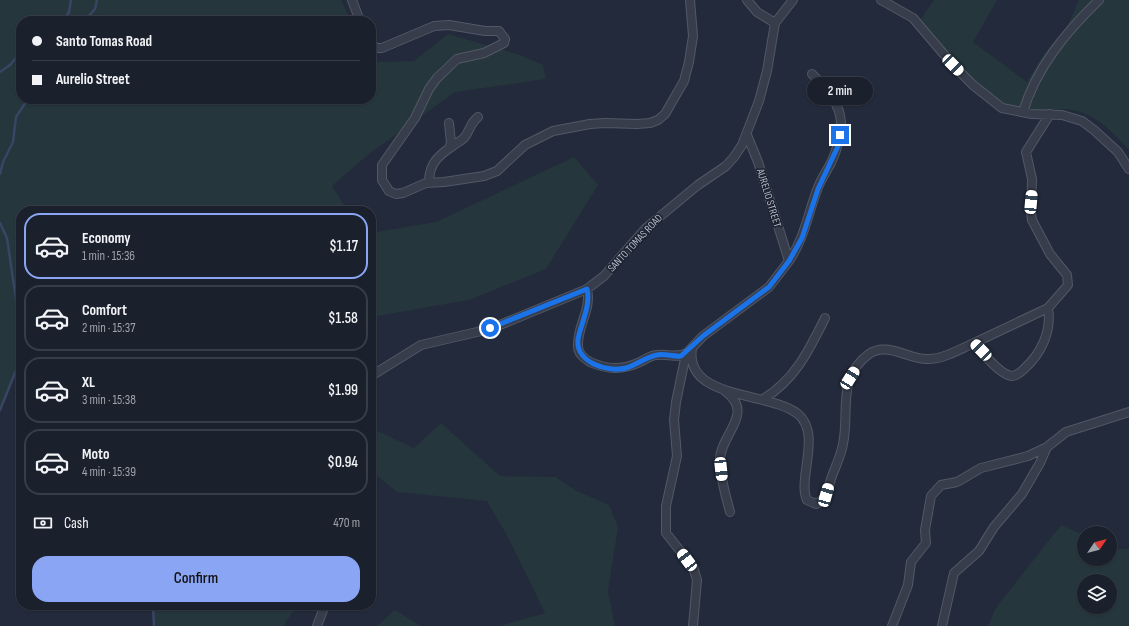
<!DOCTYPE html>
<html lang="en">
<head>
<meta charset="utf-8">
<style>
  :root { --surface:#1a202c; --page:#272d38; --text:#f1f3f6; --muted:#9fa3a9; --line:#383e48; --accent:#8aa5f4 }
  body { margin:0; font-family:"Sofia Sans Condensed",sans-serif; background:var(--page); color:var(--text); height:100vh; display:flex; flex-direction:column; font-size:15px; white-space:nowrap }
  * { box-sizing:border-box; margin:0 }
  p { font-size:13px; color:var(--muted) }
  .icon { flex:none; width:22px; height:22px; fill:none; stroke:currentColor; stroke-width:2; stroke-linecap:round; stroke-linejoin:round }
  .map { position:relative; flex:1; overflow:hidden }
  .drawer { position:absolute; left:16px; top:206px; width:360px; height:404px; display:flex; flex-direction:column; background:var(--surface); border-radius:16px; box-shadow:0 1px 3px #0004,0 0 0 1px var(--line) }
  .drawer>* { flex:none }
  .guide { position:absolute; left:16px; top:16px; width:360px; height:88px; border-radius:16px; box-shadow:0 1px 3px #0004,0 0 0 1px var(--line); display:grid; align-content:center; height:88px; padding:0 16px; background:var(--surface) }
  .needle { width:26px; rotate:55deg }
  .tools { position:absolute; left:1077px; top:526px; display:grid; gap:8px }
  .tools a { display:grid; place-items:center; width:40px; height:40px; border-radius:50%; background:var(--surface); box-shadow:0 1px 3px #0004,0 0 0 1px var(--line); font-size:20px }
  .end { position:absolute; width:18px; height:18px; margin:-9px; border:5px solid #1a73e8; background:#fff; box-shadow:0 0 0 2px #fff }
  .from { border-radius:50% }
  .bubble { position:absolute; height:28px; border-radius:14px; background:var(--surface); box-shadow:0 1px 3px #0004,0 0 0 1px var(--line); font-size:13px; font-weight:600; line-height:28px; text-align:center }
  .car { position:absolute; width:12px; height:24px; margin:-12px -6px; border-radius:5px; box-shadow:0 0 3px 1px #0007; background:linear-gradient(#fff 24%,#345 0 40%,#fff 0 76%,#345 0 86%,#fff 0) }
  .guide b { display:flex; align-items:center; gap:14px; height:38px; font-size:15px }
  .guide b+b { border-top:1px solid var(--line) }
  .guide i { width:10px; height:10px; background:var(--text) }
  ul { padding:7px 0 0; list-style:none }
  li { display:flex; align-items:center; gap:12px; height:66px; margin:0 8px 6px; padding:0 8px; border:2px solid var(--line); border-radius:16px }
  li div { flex:1 }
  li b { display:block; font-size:15px }
  li em { font-style:normal; font-weight:600 }
  li.on { border-color:var(--accent) }
  li>.icon { width:36px; height:36px; stroke-width:1.5 }
  .pay { display:flex; align-items:center; gap:10px; height:44px; padding:0 16px; font-size:15px }
  .pay p { margin-inline-start:auto }
  .cta { display:flex; gap:8px; margin-top:auto; padding:8px 16px }
  .cta a { flex:1; height:46px; border-radius:16px; background:var(--accent); color:#111; font-size:16px; font-weight:600; line-height:46px; text-align:center }
  .map>svg:first-child { display:block }
</style>
</head>
<body>
<div class="map">
<svg width="1129" height="626" viewBox="0 0 1129 626">
  <rect width="100%" height="100%" fill="#232a3b"/>
  <path fill="#25363c" fill-rule="evenodd" d="M0 0H341L351 21H21V99H371V56L378 62 414 61 448 34 520 55 543 65 546 79 455 92 370 153 332 186 348 211H21V358L0 410Z
    M934 0H997L973 42 1027 82 1043 55 1066 29 1079 0H1129V150C1110 129 1091 109 1061 109 1046 109 1030 112 1015 108 981 97 941 49 920 20Z
    M574 157 598 185 546 269 469 300 371 317V233L436 222Z
    M441 423 500 476 555 477 577 491 609 505 618 527 608 591 615 626H500L545 613 509 539 487 501 397 492 371 471V428L414 448Z
    M1061 525 1084 535V559H1110V546L1118 549H1129V626H988L995 609ZM1084 581H1110V607H1084Z
    M153 605H297L283 626H154Z
    M395 610 421 626H377Z"/>
  <g fill="none" stroke-linecap="round" stroke-linejoin="round">
    <path stroke="#394564" stroke-width="2.5" d="M63 21 69 12 71 0
      M84 21 95 9 97 0
      M0 72 10 65 21 52
      M0 174 3 162 13 142 16 117 28 99
      M0 223 7 238 21 334
      M0 410 21 358
      M153 605 154 626"/>
    <g stroke="#525866" stroke-width="10">
      <path id="minor" d="M352 0 360 21
        M747 0 757 12 775 23
        M881 0 913 18 953 65 973 85 1002 108 1032 114 1062 115 1082 121 1094 130 1118 152 1129 169
        M371 43 376 48H382L434 26 449 25 485 31H499L505 39 504 43 484 53 457 59 437 78 429 89 415 118 382 165V180L389 191 396 194 403 193 426 183 444 182 484 176 497 171 525 145 553 131 590 124 605 123 637 124 650 123 658 120 665 114 684 81 689 62 693 36 690 0
        M1023 112C1036 68 1066 32 1099 0
        M449 123 451 143 449 148
        M429 182C429 163 439 155 454 145 458 142 461 141 464 138 470 131 470 123 478 117
        M789 261C804 239 808 214 817 190 820 181 826 172 831 163 849 123 843 104 812 74
        M587 289C592 309 577 326 578 346 578 354 584 358 590 362 608 370 623 370 640 362 646 359 651 355 657 355 668 353 676 359 687 353
        M974 343 1048 308 1068 285 1067 275 1050 254 1032 220 1031 213 1032 179 1026 152 1050 114
        M692 348C684 400 768 391 798 414 822 434 797 479 807 500L816 504C827 499 828 489 831 479 835 467 841 456 843 444 850 411 836 378 869 354 887 341 909 360 928 359 944 359 960 349 974 343 982 352 997 371 1008 375 1014 378 1020 373 1024 369 1041 354 1052 331 1048 308
        M371 376 421 345 490 329 587 289 604 276 646 228 698 185 726 166 734 157 742 145 759 101 767 71 775 23 793 0
        M725 391C756 414 720 434 720 460 720 478 726 496 730 512
        M763 399C795 380 809 350 825 318
        M317 626 325 605
        M693 626 697 580 693 567 666 533V506L677 456 674 420 676 402 686 354 703 336 769 287 789 261 758 162 747 135
        M892 626 908 585 911 562 926 543 925 530 931 496 941 485 957 482 981 468 1028 456 1047 447
        M942 626 954 573 979 551 994 527 1022 494 1040 463 1047 447 1066 432 1129 412"/>
    </g>
    <use href="#minor" stroke="#373d4b" stroke-width="8"/>
  </g>
  <g fill="none" stroke-linecap="round" stroke-linejoin="round">
    <path stroke="#1a73e8" stroke-width="5" d="M490 328 587 289C591 306 581 323 578 339 575 362 607 373 626 368 636 365 646 357 657 355 664 353 673 357 681 356L703 336 769 287 789 261 802 238 818 189 839 144 840 135"/>
  </g>
  <g text-anchor="middle" dominant-baseline="central" stroke-width="3" stroke-linejoin="round" paint-order="stroke">
    <g font-size="11" fill="#b3b8c7" stroke="#1c2230">
      <text transform="translate(769 198) rotate(73)">AURELIO STREET</text>
      <text transform="translate(635 243) rotate(-47)">SANTO TOMAS ROAD</text>
    </g>
  </g>
</svg>
<div class="tools">
<a><svg class="needle" viewBox="-14 -14 28 28"><path d="M0-13l5 13h-10z" fill="#e53935"/><path d="M0 13l5-13h-10z" fill="#9fa3a9"/></svg></a>
<a><svg class="icon" aria-label="layers" viewBox="0 0 24 24"><path d="M12 4l9 5-9 5-9-5zM3 14l9 5 9-5"/></svg></a>
</div>
<i class="end from" style="left:490px;top:328px"></i>
<i class="end" style="left:840px;top:135px"></i>
<div class="bubble" style="left:807px;top:77px;width:66px">2 min</div>
<i class="car" style="left:953px;top:65px;rotate:135deg"></i>
<i class="car" style="left:1031px;top:202px;rotate:5deg"></i>
<i class="car" style="left:981px;top:350px;rotate:316deg"></i>
<i class="car" style="left:850px;top:378px;rotate:32deg"></i>
<i class="car" style="left:721px;top:469px;rotate:174deg"></i>
<i class="car" style="left:826px;top:495px;rotate:16deg"></i>
<i class="car" style="left:687px;top:560px;rotate:323deg"></i>
<div class="guide">
<b><i class="from"></i>Santo Tomas Road</b>
<b><i></i>Aurelio Street</b>
</div>
<section class="drawer">
<ul>
<li class="on"><svg class="icon" aria-label="car" viewBox="0 0 24 24"><path d="M5 17H2v-5l4-1 3-4h7l3 4 3 1v5h-3M9 17h6M6 11h13"/><circle cx="7" cy="17" r="2"/><circle cx="17" cy="17" r="2"/></svg><div><b>Economy</b><p>1 min · 15:36</p></div><em>$1.17</em></li>
<li><svg class="icon" aria-label="car" viewBox="0 0 24 24"><path d="M5 17H2v-5l4-1 3-4h7l3 4 3 1v5h-3M9 17h6M6 11h13"/><circle cx="7" cy="17" r="2"/><circle cx="17" cy="17" r="2"/></svg><div><b>Comfort</b><p>2 min · 15:37</p></div><em>$1.58</em></li>
<li><svg class="icon" aria-label="car" viewBox="0 0 24 24"><path d="M5 17H2v-5l4-1 3-4h7l3 4 3 1v5h-3M9 17h6M6 11h13"/><circle cx="7" cy="17" r="2"/><circle cx="17" cy="17" r="2"/></svg><div><b>XL</b><p>3 min · 15:38</p></div><em>$1.99</em></li>
<li><svg class="icon" aria-label="car" viewBox="0 0 24 24"><path d="M5 17H2v-5l4-1 3-4h7l3 4 3 1v5h-3M9 17h6M6 11h13"/><circle cx="7" cy="17" r="2"/><circle cx="17" cy="17" r="2"/></svg><div><b>Moto</b><p>4 min · 15:39</p></div><em>$0.94</em></li>
</ul>
<div class="pay"><svg class="icon" aria-label="cash" viewBox="0 0 24 24"><path d="M3 7h18v10H3z"/><circle cx="12" cy="12" r="2"/></svg>Cash<p>470 m</p></div>
<div class="cta"><a>Confirm</a></div>
</section>
</div>
</body>
</html>
